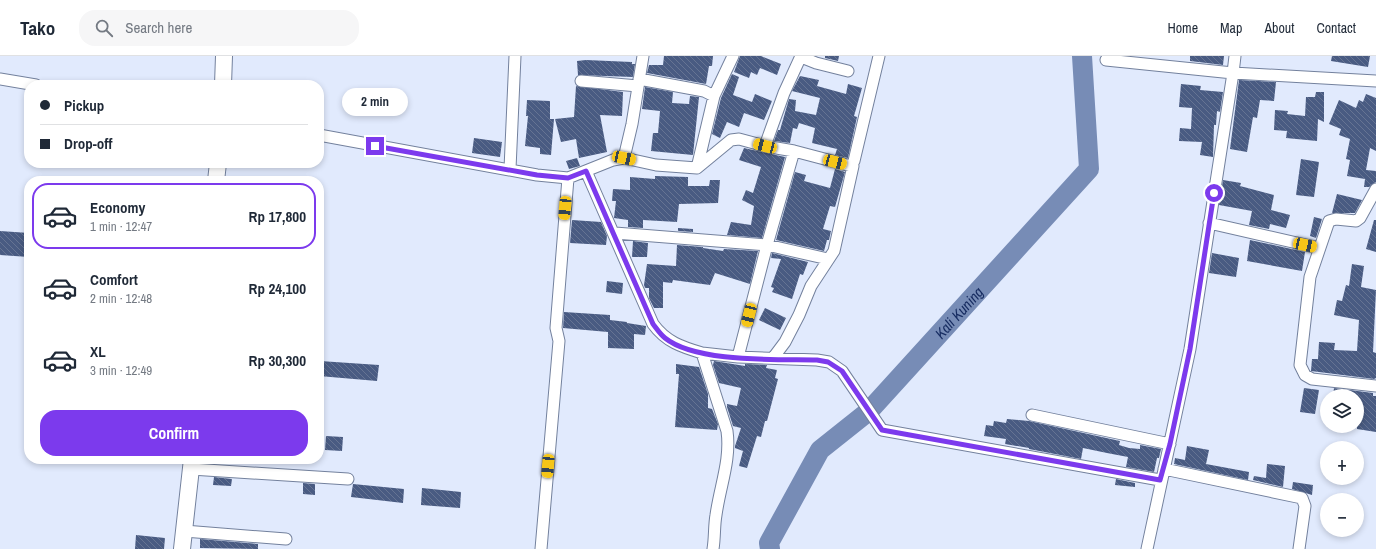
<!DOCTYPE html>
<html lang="en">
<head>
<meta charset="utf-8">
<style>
  :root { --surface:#fff; --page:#f6f6f7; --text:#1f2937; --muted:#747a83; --line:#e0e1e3; --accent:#7c3aed }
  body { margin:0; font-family:"Archivo Narrow",sans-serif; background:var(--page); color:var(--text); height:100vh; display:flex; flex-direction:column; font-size:15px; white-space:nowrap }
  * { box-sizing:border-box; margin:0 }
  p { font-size:13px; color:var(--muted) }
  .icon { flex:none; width:22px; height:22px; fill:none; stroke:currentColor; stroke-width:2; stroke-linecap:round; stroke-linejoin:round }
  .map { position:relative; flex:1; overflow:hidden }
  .panel { position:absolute; left:24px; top:120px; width:300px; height:288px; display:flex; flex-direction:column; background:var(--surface); border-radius:16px; box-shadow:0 2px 6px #0003 }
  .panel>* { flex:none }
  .top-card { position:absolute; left:24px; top:24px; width:300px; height:88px; border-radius:16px; box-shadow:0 2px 6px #0003; display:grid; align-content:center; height:88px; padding:0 16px; background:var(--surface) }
  .controls { position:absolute; left:1320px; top:333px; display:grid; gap:8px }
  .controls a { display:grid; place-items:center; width:44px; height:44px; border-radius:50%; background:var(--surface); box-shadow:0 2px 6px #0003; font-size:20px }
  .end { position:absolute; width:18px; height:18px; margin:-9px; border:5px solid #7c3aed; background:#fff; box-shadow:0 0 0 2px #fff }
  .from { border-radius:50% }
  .bubble { position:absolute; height:28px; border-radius:14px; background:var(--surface); box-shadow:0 2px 6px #0003; font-size:13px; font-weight:700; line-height:28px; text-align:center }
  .car { position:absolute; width:12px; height:24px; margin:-12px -6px; border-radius:5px; box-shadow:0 0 3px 1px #0007; background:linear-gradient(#f5c518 24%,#345 0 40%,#f5c518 0 76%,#345 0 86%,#f5c518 0) }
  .top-card b { display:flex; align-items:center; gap:14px; height:38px; font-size:15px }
  .top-card b+b { border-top:1px solid var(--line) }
  .top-card i { width:10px; height:10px; background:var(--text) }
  ul { padding:7px 0 0; list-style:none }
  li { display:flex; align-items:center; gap:12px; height:66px; margin:0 8px 6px; padding:0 8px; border:2px solid transparent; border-radius:16px }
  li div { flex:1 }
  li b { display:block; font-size:15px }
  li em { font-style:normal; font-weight:700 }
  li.current { border-color:var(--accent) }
  li>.icon { width:36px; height:36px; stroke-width:1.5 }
  .primary-button { display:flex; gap:8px; margin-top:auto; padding:8px 16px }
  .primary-button a { flex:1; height:46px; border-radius:16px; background:var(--accent); color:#fff; font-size:16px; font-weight:700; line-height:46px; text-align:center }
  header { display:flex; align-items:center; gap:24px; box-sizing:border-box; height:56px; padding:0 20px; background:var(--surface); border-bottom:1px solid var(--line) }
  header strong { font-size:19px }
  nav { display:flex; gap:22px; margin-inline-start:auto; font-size:14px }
  .search { width:280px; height:36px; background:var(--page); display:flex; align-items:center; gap:10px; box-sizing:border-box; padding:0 14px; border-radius:16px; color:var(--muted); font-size:15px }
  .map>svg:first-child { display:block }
</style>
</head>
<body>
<header>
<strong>Tako</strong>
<div class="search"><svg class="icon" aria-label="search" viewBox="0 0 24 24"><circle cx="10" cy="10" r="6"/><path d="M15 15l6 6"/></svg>Search here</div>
<nav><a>Home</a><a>Map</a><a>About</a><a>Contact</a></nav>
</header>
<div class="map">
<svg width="1376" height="493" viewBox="0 0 1376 493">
  <defs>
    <pattern id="building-back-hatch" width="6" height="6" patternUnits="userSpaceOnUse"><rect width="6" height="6" fill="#495b82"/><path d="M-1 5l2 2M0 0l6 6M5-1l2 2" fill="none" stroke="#667493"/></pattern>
  </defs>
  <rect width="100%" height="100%" fill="#e1eafd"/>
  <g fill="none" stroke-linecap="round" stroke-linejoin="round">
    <path stroke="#778cb6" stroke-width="20" id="s1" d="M770 493 769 487 820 394 869 355 1089 113 1082 0"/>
  </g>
  <path fill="url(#building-back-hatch)" d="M664 0H713L712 10H709L706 28 647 17 649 9H663Z
    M740 0H761L781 8 777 19 760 12 757 19 751 16 749 22 734 16Z
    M825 0H839L838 5 825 2Z
    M1190 0H1224L1223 9 1190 5Z
    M1332 0H1370L1368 11 1331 5Z
    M586 4 632 6V8H635L633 21 578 19 577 5Z
    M732 18 739 21 733 39 752 46 755 38 772 45 764 64 744 57 739 71 727 66 720 82 712 78 721 42Z
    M800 20 819 24 817 30 846 38 848 28 862 32 854 60 857 61 848 102 835 99 837 93 812 87 815 72 799 67 797 73 793 72 790 87 774 85 778 74H780L789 43 796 44 795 55 816 59 820 42 792 35Z
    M1239 24 1276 26 1274 45 1260 44 1257 62 1253 61 1247 96 1230 93Z
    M1181 28 1201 30 1200 34 1223 36 1220 56 1217 55 1216 69H1214L1213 101 1200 99 1202 86 1179 85 1180 72 1191 73 1192 52 1179 51Z
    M576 30 623 36 622 60 600 59 607 96 579 102 576 83 561 86 555 63 574 61Z
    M645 31 673 36 672 47 689 48 690 40 699 41 693 99 651 95 653 77H658L660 55 642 53Z
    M1316 36H1324V66L1318 63 1317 85 1286 82 1287 75 1274 74 1275 54 1288 55 1287 58 1305 60 1306 41H1315Z
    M1366 38 1376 42V95L1370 92 1366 114 1376 115V126L1369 131H1364L1365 123 1347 120 1350 104 1346 103 1350 83 1339 79 1341 73 1329 68 1339 44 1356 52 1359 44 1363 46Z
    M527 44 550 45V63H554L551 99 540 98V92L525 90 528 60H526Z
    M474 82 502 86 500 101 472 97Z
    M744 92 785 101 762 182 727 179 731 166 751 169 754 150 742 144 746 134 753 137 761 111 739 104Z
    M577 102 580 110 569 113 566 105Z
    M1301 103 1319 106 1314 141 1296 139Z
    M835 113 845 116 835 151 830 150 823 173 831 175 829 184H827L824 195 776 184 795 116 806 119 804 125 830 132Z
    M655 120 688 121V130H709L710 124H720L718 147 679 148 677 166 643 164V172L628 171V164L614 162 616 145H612L613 133 630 134V121L655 123Z
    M1223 124 1241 127 1240 130 1274 139 1271 154 1290 159 1286 172 1270 168 1269 173 1249 169 1252 155 1219 149Z
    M1337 138 1362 144 1355 157H1332Z
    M1314 161 1322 163 1316 182 1310 180Z
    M572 164 601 166 607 180 606 189 570 187Z
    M1374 164H1376V196L1366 193Z
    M678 172 693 173V176L678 175Z
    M0 175 29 177V201L0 199Z
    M1250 184 1305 196 1302 215 1247 205Z
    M633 185 648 187 647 201H632Z
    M677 189 703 191V192L723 195 724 193 758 195 750 228 715 217 710 229 673 224 672 227 663 226V252H654L649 242V232H645L644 229 647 208 676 210Z
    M772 197 808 206 803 219 800 218 792 243 772 236 774 232 771 231 781 203 771 202Z
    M1212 197 1239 202 1236 221 1209 217Z
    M1352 208 1364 210 1361 231 1376 234 1373 296 1376 297V322L1374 323 1311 315 1312 303H1318L1319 286 1335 287 1334 294 1357 295 1359 264 1334 259 1337 244 1342 245 1346 229 1349 230Z
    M607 225 623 227 622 238 606 236Z
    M765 252 786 262 780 274 759 264Z
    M564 256 610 259V264L627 266V267L646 270 645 279 634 278V293L608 292V276L563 272Z
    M320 305 379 309 377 325 319 320Z
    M714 305 745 310V308L767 309 766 312 777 314 775 322 778 323 767 365H765L761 381 757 380 747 412 739 410 743 395 735 392V390L741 372 733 370 727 351V348L737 350 741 332 719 327 713 309Z
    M676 308 699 311 708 338V352L712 353 718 368 717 374 675 371 679 318H676Z
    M1304 332 1319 334 1315 358 1300 356Z
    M1334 332 1373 337V340H1376V376L1357 373V340H1333Z
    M1007 363 1029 365 1120 385 1119 389 1129 392 1140 393V389L1161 393 1159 402H1157L1154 416 1126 411 1128 401 1107 397 1083 392 1081 403 1029 393V392L1005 388 1006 383 984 380 986 369 993 370 994 365 1006 367Z
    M326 380 343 381 342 395 325 394Z
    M1187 390 1209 394 1206 408 1249 416 1248 424 1174 408 1175 402 1185 404Z
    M1267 408 1285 410 1283 431 1253 424 1254 420 1266 422Z
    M214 421 232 423 231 430 213 429Z
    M1116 423 1135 427V431L1115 429Z
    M1293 426 1313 429 1312 439 1292 433Z
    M303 427 315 428V439L303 438Z
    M353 428 404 433 403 447 351 441Z
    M422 432 461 436 460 452 421 449Z
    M136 479 165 482 164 493H135Z
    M200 483 258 488V493L200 492Z"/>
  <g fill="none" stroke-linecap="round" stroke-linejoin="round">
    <g stroke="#73819d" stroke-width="13">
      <path id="minor" d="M643 0 632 68 624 102 656 109 697 112 731 84 739 83 765 90
        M801 0 784 37 765 90 794 95 851 110 854 105 879 0
        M801 1 816 7 848 15
        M1106 4 1233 17 1235 0
        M0 23 36 29
        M639 23 704 35 714 40 733 0
        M581 25 638 30
        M319 79 537 119 568 122 613 104 624 102
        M697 112 714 40
        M510 113 515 0
        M586 115 653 268C666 286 682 291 702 297L727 375C731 404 720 430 716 459 714 470 715 481 713 493
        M1376 133 1360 162 1356 165 1336 163 1329 165 1310 221 1300 309 1305 319 1312 323 1376 330
        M1209 167 1319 192
        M615 177 767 189 828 203
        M702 297 738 301 817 304 829 306 842 315 882 374 1160 424
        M738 301 767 189 794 95
        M773 302 785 286 799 259 811 230 834 195 853 110
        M1032 359 1170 388
        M191 413 348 423
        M1164 413 1302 442 1305 450 1299 493
        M184 475 286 483
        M541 493 559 285 556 272 568 122
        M1147 493 1190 293 1233 17 1376 25"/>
    </g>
    <g stroke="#73819d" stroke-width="18">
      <path id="secondary" d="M223 29 224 0
        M216 125 218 107
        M182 493 192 403"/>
    </g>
    <use href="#minor" stroke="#fff" stroke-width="11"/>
    <use href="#secondary" stroke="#fff" stroke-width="16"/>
  </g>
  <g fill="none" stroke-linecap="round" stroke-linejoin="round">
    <path stroke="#7c3aed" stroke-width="5" d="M375 90 537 119 568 122 586 115 653 268C657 273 660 278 665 282 696 307 778 303 817 304L828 306 842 315 882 374 1160 424 1170 388 1190 293 1214 137"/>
  </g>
  <g text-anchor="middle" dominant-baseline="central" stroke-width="4" stroke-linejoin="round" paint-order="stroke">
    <g font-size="15" font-style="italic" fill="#172c61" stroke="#e1eafd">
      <text stroke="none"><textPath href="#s1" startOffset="308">Kali Kuning</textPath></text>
    </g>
  </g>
</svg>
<div class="controls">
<a><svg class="icon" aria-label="layers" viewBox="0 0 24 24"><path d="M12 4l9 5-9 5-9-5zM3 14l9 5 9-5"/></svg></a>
<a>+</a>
<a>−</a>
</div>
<i class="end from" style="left:1214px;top:137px"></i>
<i class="end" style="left:375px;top:90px"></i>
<div class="bubble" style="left:342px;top:32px;width:66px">2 min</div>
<i class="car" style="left:765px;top:90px;rotate:285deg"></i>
<i class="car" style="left:624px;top:102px;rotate:102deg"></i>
<i class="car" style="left:835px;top:106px;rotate:105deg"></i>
<i class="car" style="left:565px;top:152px;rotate:185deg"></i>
<i class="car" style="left:1305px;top:189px;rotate:102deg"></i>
<i class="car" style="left:749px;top:259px;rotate:194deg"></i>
<i class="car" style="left:548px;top:410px;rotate:185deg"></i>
<div class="top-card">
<b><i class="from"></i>Pickup</b>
<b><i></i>Drop-off</b>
</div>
<section class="panel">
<ul>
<li class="current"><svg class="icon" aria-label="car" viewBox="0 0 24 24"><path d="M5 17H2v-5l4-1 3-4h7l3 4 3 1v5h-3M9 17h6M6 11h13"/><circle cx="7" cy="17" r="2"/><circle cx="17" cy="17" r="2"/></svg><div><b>Economy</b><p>1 min · 12:47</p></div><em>Rp 17,800</em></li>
<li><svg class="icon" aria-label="car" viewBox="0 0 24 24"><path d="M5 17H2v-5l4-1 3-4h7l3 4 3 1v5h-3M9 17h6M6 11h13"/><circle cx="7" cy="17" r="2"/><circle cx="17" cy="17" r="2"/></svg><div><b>Comfort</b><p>2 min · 12:48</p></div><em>Rp 24,100</em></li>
<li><svg class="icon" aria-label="car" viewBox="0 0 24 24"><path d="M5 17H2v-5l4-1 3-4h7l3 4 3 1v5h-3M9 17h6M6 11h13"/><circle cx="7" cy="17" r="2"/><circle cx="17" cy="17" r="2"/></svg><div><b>XL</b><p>3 min · 12:49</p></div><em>Rp 30,300</em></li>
</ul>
<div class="primary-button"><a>Confirm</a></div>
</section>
</div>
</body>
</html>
